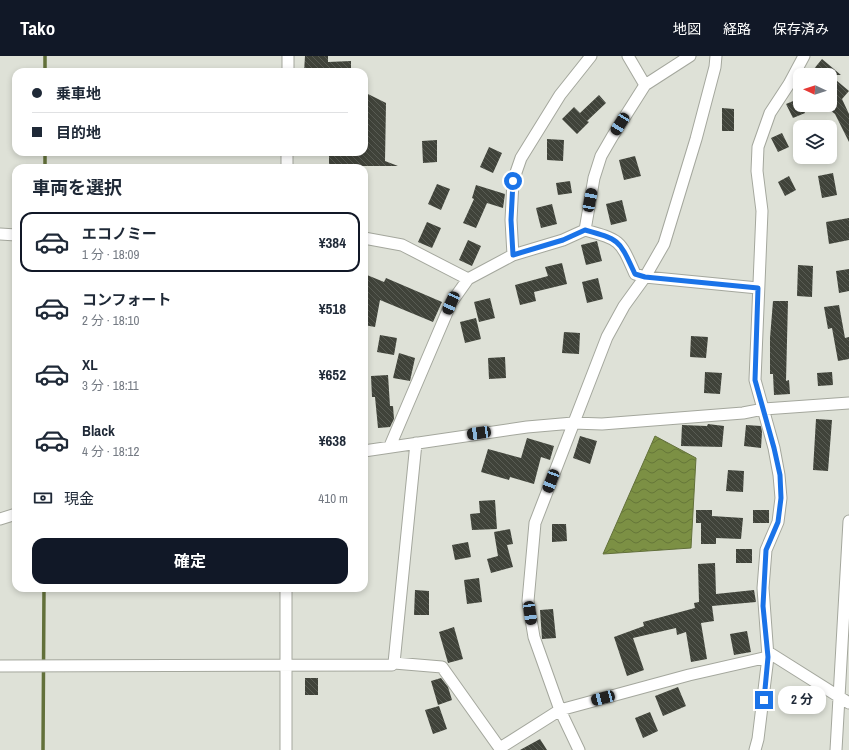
<!DOCTYPE html>
<html lang="ja">
<head>
<meta charset="utf-8">
<style>
  :root { --surface:#fff; --page:#f2f2f3; --text:#1f2937; --muted:#747a83; --line:#e0e1e3; --accent:#111827 }
  body { margin:0; font-family:"Archivo Narrow","Noto Sans JP",sans-serif; background:var(--page); color:var(--text); height:100vh; display:flex; flex-direction:column; font-size:15px; white-space:nowrap }
  * { box-sizing:border-box; margin:0 }
  p { font-size:13px; color:var(--muted) }
  .icon { flex:none; width:22px; height:22px; fill:none; stroke:currentColor; stroke-width:2; stroke-linecap:round; stroke-linejoin:round }
  .map { position:relative; flex:1; overflow:hidden }
  .sheet { position:absolute; left:12px; top:108px; width:356px; height:428px; display:flex; flex-direction:column; background:var(--surface); border-radius:12px; box-shadow:0 2px 6px #0003 }
  .sheet>* { flex:none }
  .hud { position:absolute; left:12px; top:12px; width:356px; height:88px; border-radius:12px; box-shadow:0 2px 6px #0003; display:grid; align-content:center; height:88px; padding:0 20px; background:var(--surface) }
  .needle { width:26px; rotate:274deg }
  .fabs { position:absolute; left:793px; top:12px; display:grid; gap:8px }
  .fabs a { display:grid; place-items:center; width:44px; height:44px; border-radius:8px; background:var(--surface); box-shadow:0 2px 6px #0003; font-size:20px }
  .end { position:absolute; width:18px; height:18px; margin:-9px; border:5px solid #1a73e8; background:#fff; box-shadow:0 0 0 2px #fff }
  .from { border-radius:50% }
  .bubble { position:absolute; height:28px; border-radius:12px; background:var(--surface); box-shadow:0 2px 6px #0003; font-size:13px; font-weight:700; line-height:28px; text-align:center }
  .car { position:absolute; width:12px; height:24px; margin:-12px -6px; border-radius:5px; box-shadow:0 0 3px 1px #0007; background:linear-gradient(#222 24%,#8ab4d8 0 40%,#222 0 76%,#8ab4d8 0 86%,#222 0) }
  .hud b { display:flex; align-items:center; gap:14px; height:38px; font-size:15px }
  .hud b+b { border-top:1px solid var(--line) }
  .hud i { width:10px; height:10px; background:var(--text) }
  ul { padding:0; list-style:none }
  li { display:flex; align-items:center; gap:12px; height:60px; margin:0 8px 6px; padding:0 12px; border:2px solid transparent; border-radius:12px }
  li div { flex:1 }
  li b { display:block; font-size:15px }
  li em { font-style:normal; font-weight:700 }
  li.selected { border-color:var(--accent) }
  li>.icon { width:36px; height:36px; stroke-width:1.5 }
  h2 { padding:0 20px; font-size:18px; line-height:48px }
  .pay { display:flex; align-items:center; gap:10px; height:44px; padding:0 20px; font-size:15px }
  .pay p { margin-inline-start:auto }
  .primary-button { display:flex; gap:8px; margin-top:auto; padding:8px 20px }
  .primary-button a { flex:1; height:46px; border-radius:12px; background:var(--accent); color:#fff; font-size:16px; font-weight:700; line-height:46px; text-align:center }
  header { display:flex; align-items:center; gap:24px; box-sizing:border-box; height:56px; padding:0 20px; background:var(--accent); color:#fff }
  header strong { font-size:19px }
  nav { display:flex; gap:22px; margin-inline-start:auto; font-size:14px }
  .map>svg:first-child { display:block }
</style>
</head>
<body>
<header>
<strong>Tako</strong>
<nav><a>地図</a><a>経路</a><a>保存済み</a></nav>
</header>
<div class="map">
<svg width="849" height="694" viewBox="0 0 849 694">
  <defs>
    <pattern id="water-waves" width="16" height="10" patternUnits="userSpaceOnUse"><rect width="16" height="10" fill="#7c9044"/><path d="M0 5q4-4 8 0t8 0" fill="none" stroke="#657638"/></pattern>
    <pattern id="building-back-hatch" width="6" height="6" patternUnits="userSpaceOnUse"><rect width="6" height="6" fill="#40433a"/><path d="M-1 5l2 2M0 0l6 6M5-1l2 2" fill="none" stroke="#595c54"/></pattern>
  </defs>
  <rect width="100%" height="100%" fill="#dee1d7"/>
  <path fill="url(#water-waves)" stroke="#62703a" d="M655 380 696 402 691 492 603 498Z"/>
  <g fill="none" stroke-linecap="round" stroke-linejoin="round">
    <path stroke="#62703a" stroke-width="3.5" d="M45 0V16
      M45 96V112
      M43 694 44 532"/>
  </g>
  <path fill="url(#building-back-hatch)" d="M305 0H328V6L351 5V16H304Z
    M822 3 841 19H809Z
    M830 19 849 35 842 43 849 58V86L835 58 830 54Z
    M364 36 386 47 385 105 398 110H329V96H364Z
    M599 39 606 47 587 65 589 66 577 78 562 63 574 51 580 57Z
    M798 43 805 57 793 62 786 48Z
    M722 52 734 53V75H722Z
    M782 77 789 91 778 96 771 82Z
    M547 83 564 84 563 105 547 104Z
    M437 84V106L423 107 422 85Z
    M489 91 502 97 493 117 480 111Z
    M635 100 641 120 624 124 619 104Z
    M833 117 837 139 822 142 818 120Z
    M789 120 796 134 785 140 778 126Z
    M570 125 572 137 558 139 556 127Z
    M437 128 450 133 441 154 428 148Z
    M476 129 505 138 503 152 487 147 476 172 463 167 474 143 472 142Z
    M622 144 627 165 611 169 606 148Z
    M552 148 557 168 541 172 536 152Z
    M849 162V184L829 188 826 166Z
    M427 166 441 172 432 192 418 186Z
    M468 184 481 190 472 210 459 204Z
    M597 185 602 205 586 209 581 189Z
    M562 207 567 228 534 236 536 245 520 249 515 229 548 220 545 211Z
    M798 209 813 210 812 241 797 240Z
    M849 213V235L839 237 836 215Z
    M367 219 384 226 386 222 442 246 433 266 380 244 375 271 364 269V225Z
    M598 222 603 243 587 247 582 226Z
    M490 242 495 262 479 266 474 246Z
    M773 245H788L786 325 789 324 790 338 774 339 773 318H770V282Z
    M839 249 845 282 849 281V303L838 305 832 272 828 273 824 251Z
    M476 262 481 283 465 287 460 266Z
    M564 276 580 277 579 298 562 297Z
    M380 279 397 282 394 299 377 296Z
    M691 280 708 281 706 302 690 301Z
    M399 297 415 302 410 325 393 322Z
    M505 301 506 322 489 323 488 302Z
    M705 316 722 317 720 338 704 337Z
    M832 316 833 329 818 330 817 317Z
    M388 319 390 350H393L394 363 390 371 378 372 375 341H372L371 320Z
    M816 363 832 364 828 415 813 414Z
    M708 368 724 370 722 391 681 390 682 369 707 370Z
    M746 369 761 370 762 376 761 392 744 390Z
    M580 380 597 385 590 408 573 402Z
    M527 382 554 390 550 404 541 401 534 428 510 421 509 424 481 416 488 393 521 402Z
    M728 414 744 415 743 436 726 435Z
    M495 444 497 473 472 474 470 458 480 457 479 445Z
    M696 454H712V460L743 462 741 483 716 482V488H701V467H696Z
    M753 454H769V467H753Z
    M552 468H566L567 485 552 486Z
    M510 473 513 488 507 489 513 511 491 517 487 503 498 500 494 476Z
    M468 486 471 501 455 504 452 489Z
    M736 493H752V507H736Z
    M715 507 716 538 754 534 756 546 712 550 714 565 701 567 707 603 691 606 686 576 677 579 676 572 633 582 644 614 627 620 614 581 644 570 643 566 695 552 694 547 699 546 698 508Z
    M479 522 482 546 467 548 464 524Z
    M415 534 429 535V559H414Z
    M553 553 556 582 542 583 540 554Z
    M454 571 463 603 448 607 439 576Z
    M747 575 751 596 734 599 730 578Z
    M305 622H318V639H305Z
    M441 622 448 631 452 644 438 649 431 625Z
    M678 631 686 650 663 660 655 640Z
    M439 650 447 673 433 678 425 654Z
    M650 656 658 675 643 682 635 662Z
    M540 683 547 694H520Z"/>
  <g fill="none" stroke-linecap="round" stroke-linejoin="round">
    <g stroke="#a4a79d" stroke-width="13">
      <path id="minor" d="M628 0 645 29
        M288 16V0
        M287 112V96
        M585 174 594 122 601 100 612 81 645 29 690 0
        M0 178 16 179
        M364 182 402 189 468 223
        M513 199 511 164 513 125 521 102 560 39 591 0
        M390 390 451 247 468 223 513 199 563 184 585 174C621 184 620 184 635 218L645 221 758 232
        M364 395 527 371 573 367 602 368 743 357 764 353 849 347
        M0 463 16 458
        M286 532V694
        M768 596 849 647
        M394 607 416 387
        M0 610 392 609 394 607 442 611 501 694
        M500 692 560 654 689 619 768 601
        M579 694 560 654 534 581 528 545 535 467 607 281 624 250 645 221 664 188 696 83 715 11 716 0
        M755 694 758 683 768 601 763 532 766 494 778 466 781 442 779 419 774 392 755 324 762 155 757 115 758 91 770 57 789 28 804 0
        M836 694 849 465"/>
    </g>
    <use href="#minor" stroke="#fff" stroke-width="11"/>
  </g>
  <g fill="none" stroke-linecap="round" stroke-linejoin="round">
    <path stroke="#1a73e8" stroke-width="5" d="M513 125 511 164 513 199 563 184 585 174C621 184 619 184 635 218L645 221 758 232 755 324 774 392 780 419 781 442 778 466 766 494 763 550 768 601 764 644"/>
  </g>
</svg>
<div class="fabs">
<a><svg class="needle" viewBox="-14 -14 28 28"><path d="M0-13l5 13h-10z" fill="#e53935"/><path d="M0 13l5-13h-10z" fill="#747a83"/></svg></a>
<a><svg class="icon" aria-label="layers" viewBox="0 0 24 24"><path d="M12 4l9 5-9 5-9-5zM3 14l9 5 9-5"/></svg></a>
</div>
<i class="end from" style="left:513px;top:125px"></i>
<i class="end" style="left:764px;top:644px"></i>
<div class="bubble" style="left:778px;top:630px;width:48px">2 分</div>
<i class="car" style="left:620px;top:68px;rotate:212deg"></i>
<i class="car" style="left:590px;top:144px;rotate:11deg"></i>
<i class="car" style="left:451px;top:247px;rotate:204deg"></i>
<i class="car" style="left:479px;top:377px;rotate:262deg"></i>
<i class="car" style="left:551px;top:425px;rotate:201deg"></i>
<i class="car" style="left:530px;top:557px;rotate:172deg"></i>
<i class="car" style="left:603px;top:642px;rotate:255deg"></i>
<div class="hud">
<b><i class="from"></i>乗車地</b>
<b><i></i>目的地</b>
</div>
<section class="sheet">
<h2>車両を選択</h2>
<ul>
<li class="selected"><svg class="icon" aria-label="car" viewBox="0 0 24 24"><path d="M5 17H2v-5l4-1 3-4h7l3 4 3 1v5h-3M9 17h6M6 11h13"/><circle cx="7" cy="17" r="2"/><circle cx="17" cy="17" r="2"/></svg><div><b>エコノミー</b><p>1 分 · 18:09</p></div><em>¥384</em></li>
<li><svg class="icon" aria-label="car" viewBox="0 0 24 24"><path d="M5 17H2v-5l4-1 3-4h7l3 4 3 1v5h-3M9 17h6M6 11h13"/><circle cx="7" cy="17" r="2"/><circle cx="17" cy="17" r="2"/></svg><div><b>コンフォート</b><p>2 分 · 18:10</p></div><em>¥518</em></li>
<li><svg class="icon" aria-label="car" viewBox="0 0 24 24"><path d="M5 17H2v-5l4-1 3-4h7l3 4 3 1v5h-3M9 17h6M6 11h13"/><circle cx="7" cy="17" r="2"/><circle cx="17" cy="17" r="2"/></svg><div><b>XL</b><p>3 分 · 18:11</p></div><em>¥652</em></li>
<li><svg class="icon" aria-label="car" viewBox="0 0 24 24"><path d="M5 17H2v-5l4-1 3-4h7l3 4 3 1v5h-3M9 17h6M6 11h13"/><circle cx="7" cy="17" r="2"/><circle cx="17" cy="17" r="2"/></svg><div><b>Black</b><p>4 分 · 18:12</p></div><em>¥638</em></li>
</ul>
<div class="pay"><svg class="icon" aria-label="cash" viewBox="0 0 24 24"><path d="M3 7h18v10H3z"/><circle cx="12" cy="12" r="2"/></svg>現金<p>410 m</p></div>
<div class="primary-button"><a>確定</a></div>
</section>
</div>
</body>
</html>
